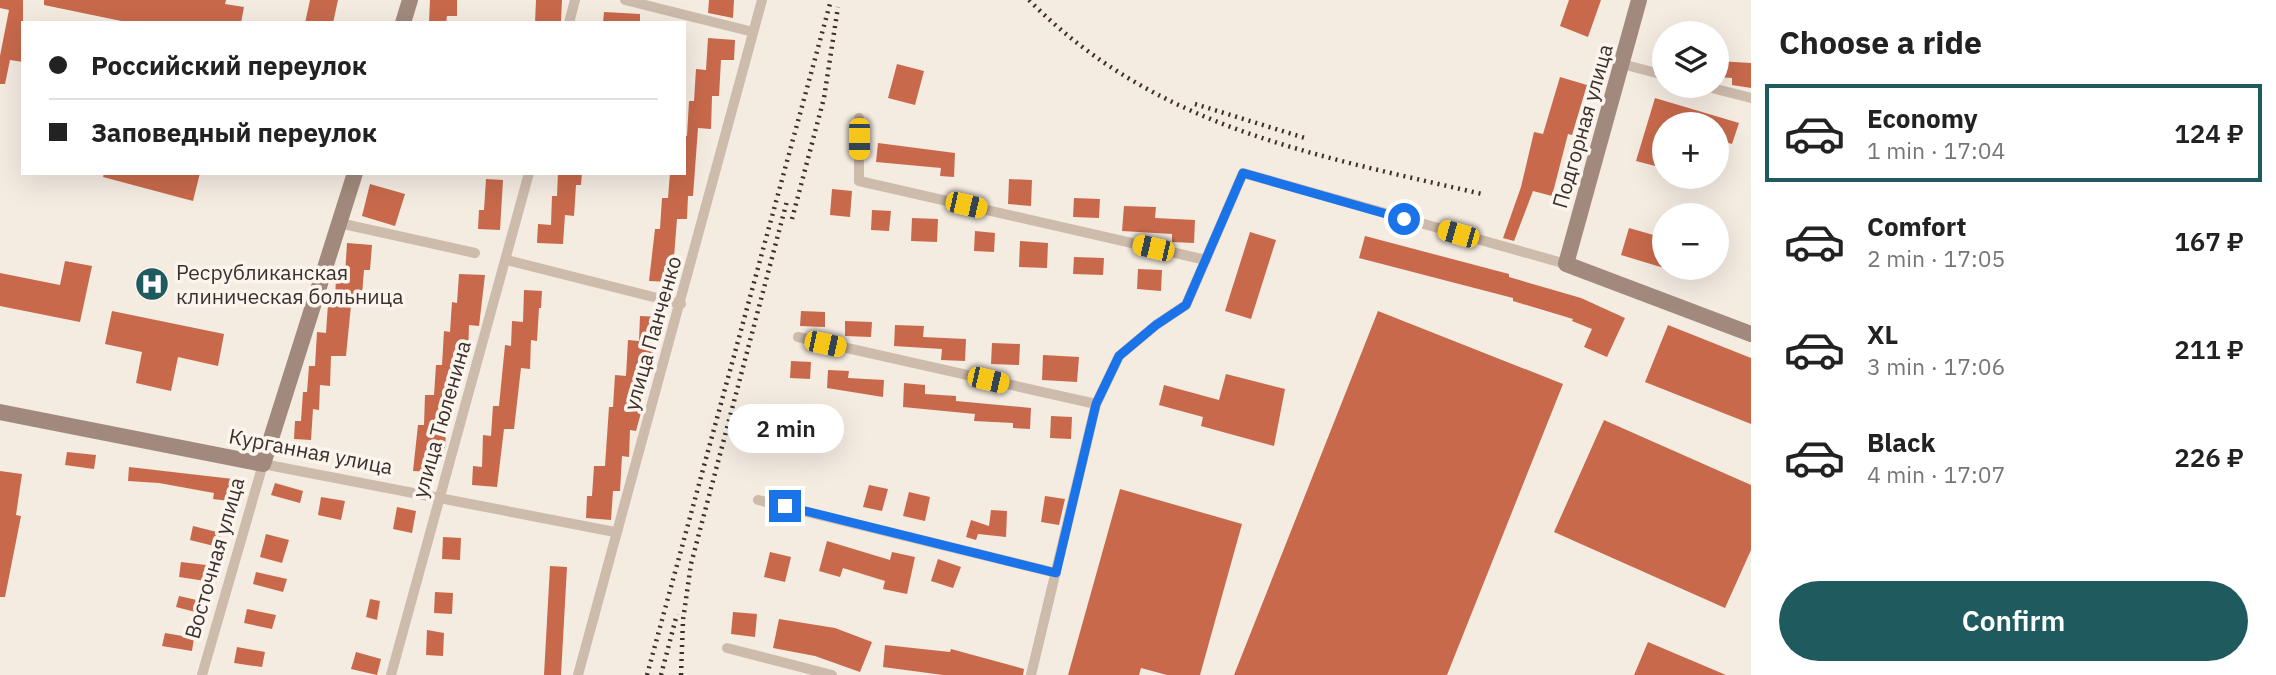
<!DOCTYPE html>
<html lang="en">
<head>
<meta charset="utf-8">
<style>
  :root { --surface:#fff; --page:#f2f2f2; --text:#222; --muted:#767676; --line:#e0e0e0; --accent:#1f5a5e }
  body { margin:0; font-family:"IBM Plex Sans",sans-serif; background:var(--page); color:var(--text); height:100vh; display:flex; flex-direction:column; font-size:26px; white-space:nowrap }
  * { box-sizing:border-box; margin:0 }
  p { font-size:23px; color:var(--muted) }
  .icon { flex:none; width:38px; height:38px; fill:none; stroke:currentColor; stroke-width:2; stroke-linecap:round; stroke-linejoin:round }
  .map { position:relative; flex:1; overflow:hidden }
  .side { display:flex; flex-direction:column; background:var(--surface); width:525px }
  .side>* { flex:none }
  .banner { position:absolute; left:21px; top:21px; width:665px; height:154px; border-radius:0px; box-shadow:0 7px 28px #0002; display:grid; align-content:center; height:154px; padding:0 28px; background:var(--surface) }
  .tools { position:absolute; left:1652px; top:21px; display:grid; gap:14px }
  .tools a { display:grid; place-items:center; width:77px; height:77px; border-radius:50%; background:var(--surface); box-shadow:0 7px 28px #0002; font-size:35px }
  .end { position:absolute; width:32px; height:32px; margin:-16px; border:9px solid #1a73e8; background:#fff; box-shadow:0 0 0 4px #fff }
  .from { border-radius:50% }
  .bubble { position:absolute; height:49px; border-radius:24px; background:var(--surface); box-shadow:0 7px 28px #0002; font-size:23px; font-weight:600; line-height:49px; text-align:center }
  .car { position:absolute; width:21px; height:42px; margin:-21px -10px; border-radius:9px; box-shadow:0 0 5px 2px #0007; background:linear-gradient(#f5c518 24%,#345 0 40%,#f5c518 0 76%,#345 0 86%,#f5c518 0) }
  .banner b { display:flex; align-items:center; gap:24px; height:66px; font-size:26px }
  .banner b+b { border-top:2px solid var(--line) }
  .banner i { width:18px; height:18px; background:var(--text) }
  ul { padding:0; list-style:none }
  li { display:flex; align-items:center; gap:21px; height:98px; margin:0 14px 10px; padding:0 14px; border:4px solid transparent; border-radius:0px }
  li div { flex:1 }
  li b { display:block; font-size:26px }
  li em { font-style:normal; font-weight:600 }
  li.selected { border-color:var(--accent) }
  li>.icon { width:63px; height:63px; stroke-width:1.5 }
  h2 { padding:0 28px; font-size:32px; line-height:84px }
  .cta { display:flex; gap:14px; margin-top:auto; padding:14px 28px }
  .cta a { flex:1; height:80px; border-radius:42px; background:var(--accent); color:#fff; font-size:28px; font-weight:600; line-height:80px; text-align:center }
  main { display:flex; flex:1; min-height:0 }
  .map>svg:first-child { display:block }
</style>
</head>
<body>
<main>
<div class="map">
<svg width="1751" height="675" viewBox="0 0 1751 675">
  <rect width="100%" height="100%" fill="#f4ebe1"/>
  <path fill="#c8694b" d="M0 0H23V62L10 60 5 84H0V56L9 10 0 8Z
    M44 0H226L225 4 244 7 241 23H131L44 5Z
    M310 0H338L333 23H305Z
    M430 0H457V16H447L446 23H429Z
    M536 0H562L561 21 535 23Z
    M709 0H734L733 18 708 13Z
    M1569 0H1601L1588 37 1560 26Z
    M604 12 640 14V23H603Z
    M708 38 735 40 734 60H721L719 96H712L711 129 698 128 693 196H688L687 219H677L672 282 649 281 655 229H660L662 198H668L670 173H684V136H687L689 101H694L696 69 706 70Z
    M1717 61 1751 63V88L1732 85V78L1717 77Z
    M897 64 924 71 915 105 888 98Z
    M1560 77 1587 85 1572 135 1568 134 1552 196 1533 191 1514 241 1503 238 1521 187 1534 132 1543 134Z
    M1655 98 1739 123 1732 144 1717 140V124H1664V151L1659 167 1636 161Z
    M878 143 955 153 954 177 940 176 941 168 876 162Z
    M104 173H200L193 201 103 177Z
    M558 173H582L581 185H576L574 216 565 215 563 244 537 243 538 224 551 225 552 196H557Z
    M486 179 503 180 500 230 478 229 479 210H484Z
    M1009 179 1032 180 1031 206 1008 204Z
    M370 184 405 194 395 226 362 216Z
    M832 189 852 191 850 217 830 215Z
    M1074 198 1100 199 1099 218 1073 217Z
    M1124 206 1156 207 1155 218 1195 220 1194 243 1172 242V234L1122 231Z
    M872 210 891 211 889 231 871 230Z
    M912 218 938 219 937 242 911 241Z
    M1629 228 1664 238V268L1621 255Z
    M975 231 995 233 994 252 974 251Z
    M1250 232 1276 240 1251 319 1225 311Z
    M1365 236 1509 274V277L1581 298 1625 318 1607 357 1584 347 1592 329 1572 321 1573 319 1513 301V298L1359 258Z
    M1020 241 1048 243 1047 268 1019 267Z
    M347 243 372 245 370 270H364L362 295H352L346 356H331L330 386 320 385 319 410 313 409 311 440 294 439 295 421H301L303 392H307L309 366H315L317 332 326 333 328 304H335L336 275H345Z
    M1074 257 1104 258 1103 275 1073 274Z
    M65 261 92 266 80 322 0 306V273L60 285Z
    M1138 269 1162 270 1161 291 1137 289Z
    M459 274 485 275 479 326 469 325 468 357H457L456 388H449L445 448 435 447 433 472 413 471 418 425H424L425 395H434L436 365H442L444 331 450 332 452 302 457 303Z
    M524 290 542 291 541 308H539L537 341 531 340 530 369 521 368 514 429H504L497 487 472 485 473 466 482 467 483 435 491 436 493 406H499L505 345 511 346 512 321 523 322Z
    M112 311 224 334 218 366 178 357 171 391 136 383 142 352 105 344Z
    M801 311 825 312V327L800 326Z
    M1378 311 1563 384 1447 675H1234Z
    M640 316 660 317 659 337H654L652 366H642L640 409H642L636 431 630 430 629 457 622 456 620 491H613L611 520 586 518 587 496H592L594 466H605L609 407H613L615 375 626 376 628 340 639 341Z
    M845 321 872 322 871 337 845 336Z
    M895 325 924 326 923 337 966 339 965 361 941 360 942 349 894 346Z
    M1668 325 1751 358V424L1645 382Z
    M992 343 1020 344 1019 365 991 364Z
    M1043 355 1079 357 1077 382 1042 380Z
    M791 361 811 362 810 379 790 378Z
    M828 370 849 371 848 378 884 380 883 397 827 388Z
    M1226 374 1285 389 1274 446 1201 426 1203 417 1159 405 1164 385 1219 400Z
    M904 383 925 385V394L956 396V401L1031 408 1030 429 1013 428V423L974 421 975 414 903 407Z
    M1051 416 1072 417 1071 439 1050 438Z
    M1604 420 1751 485V550L1725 608 1554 532Z
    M67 452 96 455 94 469 65 465Z
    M129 467 233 479 230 501 213 499 214 493 159 483 128 481Z
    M0 471 22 474 16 515 21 516 5 597H0Z
    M275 483 303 491 300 503 271 495Z
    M869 485 888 489 882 511 863 507Z
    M1120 489 1242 524 1200 675H1167L1141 668 1139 675H1068Z
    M909 492 930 497 925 521 903 516Z
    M1045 496 1065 499 1059 525 1041 522Z
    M321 497 345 501 341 520 318 515Z
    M397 507 416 511 412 533 393 529Z
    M991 510 1007 511 1006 537 978 534 976 540 966 537 971 520 989 526Z
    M193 526 221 533 218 547 190 540Z
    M266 534 289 540 282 563 260 557Z
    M443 537 461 538 460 560 442 559Z
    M827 541 890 560 892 552 915 557 907 594 883 589 885 581 843 568 840 577 819 571Z
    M770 552 791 557 785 582 764 577Z
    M938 559 961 567 953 588 931 581Z
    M181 562 214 566 212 582 179 577Z
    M550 566 567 567 561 675H544Z
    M256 572 287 579 283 592 253 584Z
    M435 592 453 593 452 614 434 613Z
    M179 596 210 603 207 615 176 607Z
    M370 599 380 601 377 620 366 617Z
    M247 609 276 615 272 629 244 623Z
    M733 612 757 614 755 637 731 634Z
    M779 619 835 628 872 642 860 672 815 656 773 648Z
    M427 630 444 633 443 656 426 655Z
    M165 633 194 638 192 651 162 646Z
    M1648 642 1726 675H1634Z
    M885 645 950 652 951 649 1024 669 1023 675H943L883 667Z
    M237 647 265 652 262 667 234 663Z
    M356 652 381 659 377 675 351 669Z"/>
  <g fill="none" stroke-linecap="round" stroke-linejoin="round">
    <path stroke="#cdbbac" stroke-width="10" d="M625 0 753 32
      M569 23 575 0
      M1622 64 1664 75
      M1704 86 1751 98
      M859 118V181L1206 260
      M339 223 475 253
      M507 260 681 304
      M798 337 1096 404
      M758 500 1056 573
      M727 648 832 675
      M202 675 263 464 615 532
      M391 675 529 173
      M578 675 762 0
      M1031 675 1096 404 1119 356 1156 325 1186 305 1243 173 1566 264"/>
    <path stroke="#a18a7d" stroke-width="16" d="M1639 0 1566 264 1751 334
      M403 23 410 0
      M0 412 263 464 355 173"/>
    <path stroke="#3b302b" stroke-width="4.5" stroke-dasharray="2 5" stroke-linecap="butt" d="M1029 0C1155 128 1315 155 1482 194
      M1195 104 1305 138
      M792 219 824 98 838 7
      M647 675 831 0
      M661 675 677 614
      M681 675 683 620 691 564 787 201"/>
  </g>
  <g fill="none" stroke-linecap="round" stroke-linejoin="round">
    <path stroke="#1a73e8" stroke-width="9" d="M785 506 1056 573 1096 404 1119 356 1156 325 1186 305 1243 173 1404 219"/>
  </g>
  <defs>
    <g id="hospital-disc" transform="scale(1.75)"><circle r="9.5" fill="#1f5a5e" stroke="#fbf5ee"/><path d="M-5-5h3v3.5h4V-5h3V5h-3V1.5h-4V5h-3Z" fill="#fff"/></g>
  </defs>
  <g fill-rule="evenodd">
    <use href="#hospital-disc" x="152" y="284"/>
  </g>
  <g text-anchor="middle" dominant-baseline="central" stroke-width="7" stroke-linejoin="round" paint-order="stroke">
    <g font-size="21" fill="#3b302b" stroke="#fbf5ee">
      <text transform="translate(1582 126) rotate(-74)">Подгорная улица</text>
      <text transform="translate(652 333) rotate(-74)">улица Панченко</text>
      <text transform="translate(441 419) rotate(-74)">улица Тюленина</text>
      <text transform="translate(311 451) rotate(11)">Курганная улица</text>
      <text transform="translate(214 558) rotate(-74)">Восточная улица</text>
    </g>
    <g font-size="21" fill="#3b302b" stroke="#fbf5ee" text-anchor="start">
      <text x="176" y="272">Ресрубликанская<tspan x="176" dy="24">клиническая больница</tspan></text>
    </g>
  </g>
</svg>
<div class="tools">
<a><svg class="icon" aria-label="layers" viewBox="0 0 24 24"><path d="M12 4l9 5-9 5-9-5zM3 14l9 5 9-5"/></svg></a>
<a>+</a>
<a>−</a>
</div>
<i class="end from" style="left:1404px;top:219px"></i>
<i class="end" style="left:785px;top:506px"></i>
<div class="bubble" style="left:728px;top:404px;width:116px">2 min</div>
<i class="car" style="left:859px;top:139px;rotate:180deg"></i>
<i class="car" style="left:966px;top:205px;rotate:103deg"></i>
<i class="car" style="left:1458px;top:234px;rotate:286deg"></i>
<i class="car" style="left:1153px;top:248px;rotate:283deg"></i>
<i class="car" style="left:825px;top:344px;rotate:102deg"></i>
<i class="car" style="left:988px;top:380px;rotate:103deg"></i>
<div class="banner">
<b><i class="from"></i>Российский переулок</b>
<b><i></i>Заповедный переулок</b>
</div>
</div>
<section class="side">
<h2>Choose a ride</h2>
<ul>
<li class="selected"><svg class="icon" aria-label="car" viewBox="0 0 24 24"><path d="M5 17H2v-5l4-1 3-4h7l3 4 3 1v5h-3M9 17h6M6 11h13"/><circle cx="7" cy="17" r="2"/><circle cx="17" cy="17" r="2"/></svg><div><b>Economy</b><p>1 min · 17:04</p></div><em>124 ₽</em></li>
<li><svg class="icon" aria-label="car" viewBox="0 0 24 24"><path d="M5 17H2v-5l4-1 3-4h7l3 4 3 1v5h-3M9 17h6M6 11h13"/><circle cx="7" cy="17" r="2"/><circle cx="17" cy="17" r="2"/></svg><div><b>Comfort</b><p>2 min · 17:05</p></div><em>167 ₽</em></li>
<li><svg class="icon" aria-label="car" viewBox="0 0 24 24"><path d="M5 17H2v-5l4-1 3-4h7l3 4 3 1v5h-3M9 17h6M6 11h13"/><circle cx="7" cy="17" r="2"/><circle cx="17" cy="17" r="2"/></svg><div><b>XL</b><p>3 min · 17:06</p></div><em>211 ₽</em></li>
<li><svg class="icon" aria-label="car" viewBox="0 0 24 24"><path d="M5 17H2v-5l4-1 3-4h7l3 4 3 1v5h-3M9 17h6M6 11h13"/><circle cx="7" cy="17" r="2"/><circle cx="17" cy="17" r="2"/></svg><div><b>Black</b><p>4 min · 17:07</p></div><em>226 ₽</em></li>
</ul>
<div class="cta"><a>Confirm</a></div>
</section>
</main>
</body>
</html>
